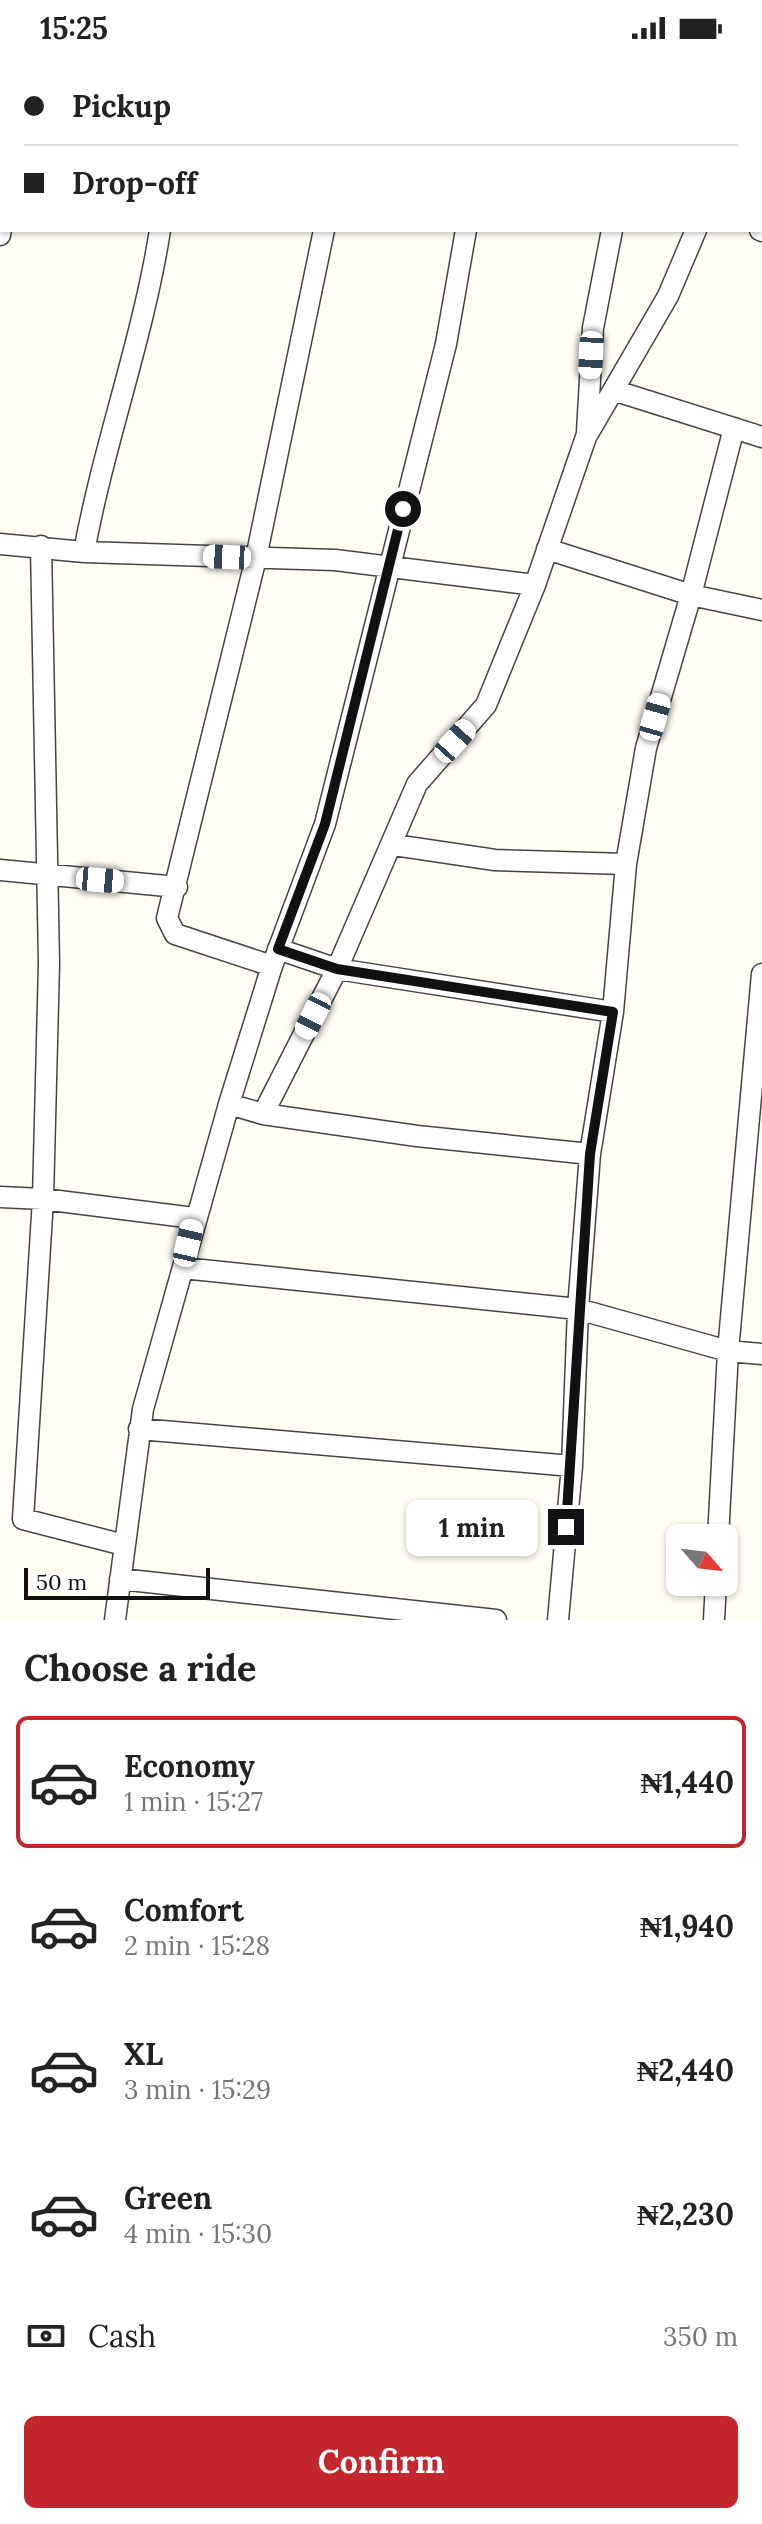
<!DOCTYPE html>
<html lang="en">
<head>
<meta charset="utf-8">
<style>
  :root { --surface:#fff; --page:#f6f6f6; --text:#222; --muted:#767676; --line:#e0e0e0; --accent:#c4262e }
  body { margin:0; font-family:Lora,serif; background:var(--page); color:var(--text); height:100vh; display:flex; flex-direction:column; font-size:30px; white-space:nowrap }
  * { box-sizing:border-box; margin:0 }
  p { font-size:26px; color:var(--muted) }
  .icon { flex:none; width:44px; height:44px; fill:none; stroke:currentColor; stroke-width:2; stroke-linecap:round; stroke-linejoin:round }
  .map { position:relative; height:1564px; overflow:hidden }
  .side { display:flex; flex-direction:column; background:var(--surface); flex:1 }
  .side>* { flex:none }
  .top-card { position:absolute; left:0px; top:0px; width:762px; height:176px; box-shadow:0 2px 6px #0004; display:grid; align-content:center; height:176px; padding:0 24px; background:var(--surface) }
  .needle { width:52px; rotate:118deg }
  .fabs { position:absolute; left:666px; top:1468px; display:grid; gap:16px }
  .fabs a { display:grid; place-items:center; width:72px; height:72px; border-radius:12px; background:var(--surface); box-shadow:0 2px 6px #0004; font-size:40px }
  .scale { position:absolute; left:24px; bottom:20px; width:186px; box-sizing:border-box; padding-left:8px; border:4px solid #111; border-top:0; font-size:22px; line-height:28px; white-space:nowrap; color:#111; -webkit-text-stroke:6px #fff; paint-order:stroke }
  .end { position:absolute; width:36px; height:36px; margin:-18px; border:10px solid #111; background:#fff; box-shadow:0 0 0 4px #fff }
  .from { border-radius:50% }
  .bubble { position:absolute; height:56px; border-radius:12px; background:var(--surface); box-shadow:0 2px 6px #0004; font-size:26px; font-weight:700; line-height:56px; text-align:center }
  .car { position:absolute; width:24px; height:48px; margin:-24px -12px; border-radius:10px; box-shadow:0 0 6px 2px #0007; background:linear-gradient(#fff 24%,#345 0 40%,#fff 0 76%,#345 0 86%,#fff 0) }
  .top-card b { display:flex; align-items:center; gap:28px; height:76px; font-size:30px }
  .top-card b+b { border-top:2px solid var(--line) }
  .top-card i { width:20px; height:20px; background:var(--text) }
  ul { padding:0; list-style:none }
  li { display:flex; align-items:center; gap:24px; height:132px; margin:0 16px 12px; padding:0 8px; border:4px solid transparent; border-radius:12px }
  li div { flex:1 }
  li b { display:block; font-size:30px }
  li em { font-style:normal; font-weight:700 }
  li.active { border-color:var(--accent) }
  li>.icon { width:72px; height:72px; stroke-width:1.5 }
  h2 { padding:0 24px; font-size:36px; line-height:96px }
  .pay { display:flex; align-items:center; gap:20px; height:88px; padding:0 24px; font-size:30px }
  .pay p { margin-inline-start:auto }
  .primary-button { display:flex; gap:16px; margin-top:auto; padding:16px 24px }
  .primary-button a { flex:1; height:92px; border-radius:12px; background:var(--accent); color:#fff; font-size:32px; font-weight:700; line-height:92px; text-align:center }
  .status { display:flex; justify-content:space-between; align-items:center; height:56px; padding:0 40px; background:var(--surface); direction:ltr }
  .status svg { height:22px; fill:currentColor }
  .map>svg:first-child { display:block }
</style>
</head>
<body>
<div class="status"><b>15:25</b><svg viewBox="0 0 49 12"><path d="M0 12V9h3v3zM5 12V6h3v6zM10 12V3h3v9zM15 12V0h3v12zM26 1h20v11H26zM47 4h2v5h-2z"/></svg></div>
<div class="map">
<svg width="762" height="1564" viewBox="0 0 762 1564">
  <rect width="100%" height="100%" fill="#fffdf5"/>
  <g fill="none" stroke-linecap="round" stroke-linejoin="round">
    <g stroke="#444" stroke-width="23">
      <path id="street" d="M144 0 155 2
        M27 2V0
        M186 2V0
        M339 2 340 0
        M497 2V0
        M644 2 645 0
        M735 2 736 0
        M760 174 762 175
        M0 179 2 166
        M616 335 762 381
        M734 372 691 539 762 554
        M587 376 593 272 612 174
        M0 488 84 496 335 504 535 529
        M41 490 49 907 43 1143 23 1463 124 1489
        M547 493 691 539 646 692 626 808
        M84 496C104 387 143 283 160 174
        M0 814 177 831
        M278 893 337 913 613 956 626 808 495 804 394 789
        M272 910 175 878 167 862 256 502 324 174
        M229 1048 263 1058 417 1080 590 1098
        M263 1058 337 913 417 728 486 649 535 529 586 381 668 240 696 174
        M0 1141 43 1143 194 1162
        M183 1212 578 1253 728 1295 762 1298
        M139 1373 572 1410
        M718 1482 728 1295 762 918
        M120 1523 496 1564
        M115 1564 143 1353 229 1048 272 910 325 768 446 288 466 174
        M558 1564 572 1410 578 1253 590 1098 613 956
        M714 1564 716 1526"/>
    </g>
    <use href="#street" stroke="#fff" stroke-width="20"/>
  </g>
  <g fill="none" stroke-linecap="round" stroke-linejoin="round">
    <path stroke="#111" stroke-width="10" d="M403 453 325 768 278 893 337 913 613 956 590 1098 566 1471"/>
  </g>
</svg>
<div class="fabs">
<a><svg class="needle" viewBox="-14 -14 28 28"><path d="M0-13l5 13h-10z" fill="#e53935"/><path d="M0 13l5-13h-10z" fill="#767676"/></svg></a>
</div>
<div class="scale">50 m</div>
<i class="end from" style="left:403px;top:453px"></i>
<i class="end" style="left:566px;top:1471px"></i>
<div class="bubble" style="left:406px;top:1444px;width:132px">1 min</div>
<i class="car" style="left:591px;top:299px;rotate:183deg"></i>
<i class="car" style="left:227px;top:501px;rotate:272deg"></i>
<i class="car" style="left:655px;top:661px;rotate:16deg"></i>
<i class="car" style="left:455px;top:685px;rotate:42deg"></i>
<i class="car" style="left:100px;top:824px;rotate:95deg"></i>
<i class="car" style="left:313px;top:960px;rotate:207deg"></i>
<i class="car" style="left:188px;top:1187px;rotate:13deg"></i>
<div class="top-card">
<b><i class="from"></i>Pickup</b>
<b><i></i>Drop-off</b>
</div>
</div>
<section class="side">
<h2>Choose a ride</h2>
<ul>
<li class="active"><svg class="icon" aria-label="car" viewBox="0 0 24 24"><path d="M5 17H2v-5l4-1 3-4h7l3 4 3 1v5h-3M9 17h6M6 11h13"/><circle cx="7" cy="17" r="2"/><circle cx="17" cy="17" r="2"/></svg><div><b>Economy</b><p>1 min · 15:27</p></div><em>₦1,440</em></li>
<li><svg class="icon" aria-label="car" viewBox="0 0 24 24"><path d="M5 17H2v-5l4-1 3-4h7l3 4 3 1v5h-3M9 17h6M6 11h13"/><circle cx="7" cy="17" r="2"/><circle cx="17" cy="17" r="2"/></svg><div><b>Comfort</b><p>2 min · 15:28</p></div><em>₦1,940</em></li>
<li><svg class="icon" aria-label="car" viewBox="0 0 24 24"><path d="M5 17H2v-5l4-1 3-4h7l3 4 3 1v5h-3M9 17h6M6 11h13"/><circle cx="7" cy="17" r="2"/><circle cx="17" cy="17" r="2"/></svg><div><b>XL</b><p>3 min · 15:29</p></div><em>₦2,440</em></li>
<li><svg class="icon" aria-label="car" viewBox="0 0 24 24"><path d="M5 17H2v-5l4-1 3-4h7l3 4 3 1v5h-3M9 17h6M6 11h13"/><circle cx="7" cy="17" r="2"/><circle cx="17" cy="17" r="2"/></svg><div><b>Green</b><p>4 min · 15:30</p></div><em>₦2,230</em></li>
</ul>
<div class="pay"><svg class="icon" aria-label="cash" viewBox="0 0 24 24"><path d="M3 7h18v10H3z"/><circle cx="12" cy="12" r="2"/></svg>Cash<p>350 m</p></div>
<div class="primary-button"><a>Confirm</a></div>
</section>
</body>
</html>
